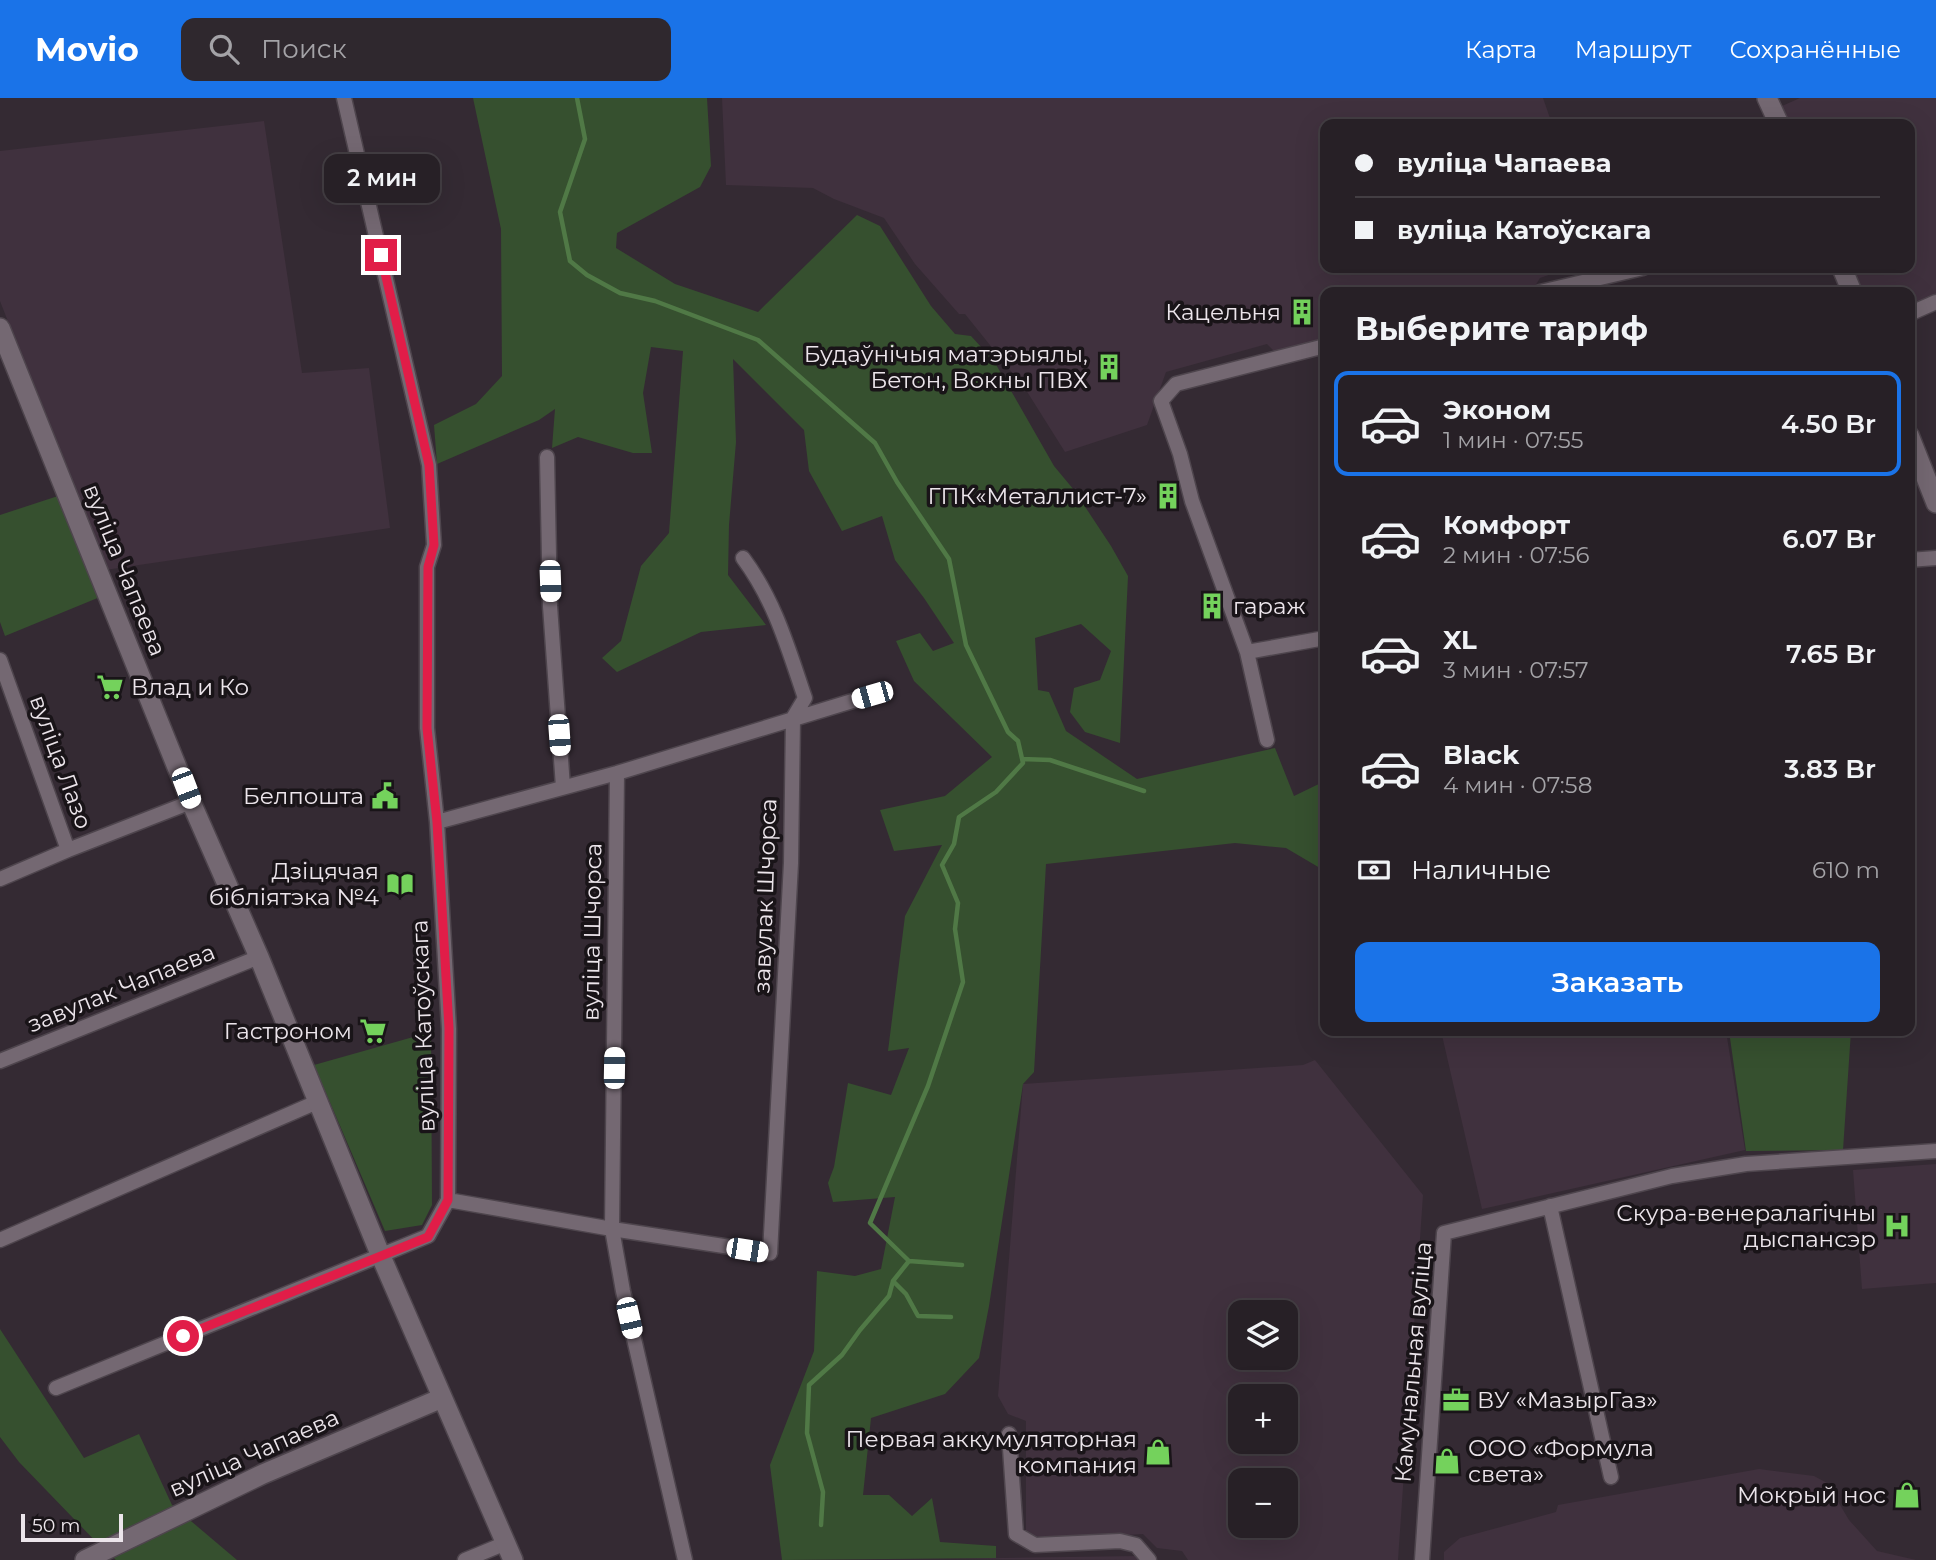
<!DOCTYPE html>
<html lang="ru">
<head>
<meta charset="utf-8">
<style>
  :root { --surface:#272026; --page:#2f282e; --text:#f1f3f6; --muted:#a4a3a7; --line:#433e43; --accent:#1a73e8 }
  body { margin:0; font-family:Montserrat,sans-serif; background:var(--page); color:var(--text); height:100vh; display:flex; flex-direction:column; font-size:26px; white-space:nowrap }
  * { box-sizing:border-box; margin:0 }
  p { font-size:23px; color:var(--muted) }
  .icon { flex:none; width:38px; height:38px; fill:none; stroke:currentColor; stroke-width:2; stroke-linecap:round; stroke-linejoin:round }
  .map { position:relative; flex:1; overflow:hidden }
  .panel { position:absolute; left:1320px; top:189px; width:595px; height:749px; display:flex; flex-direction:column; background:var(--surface); border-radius:14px; box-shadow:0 7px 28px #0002,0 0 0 2px var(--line) }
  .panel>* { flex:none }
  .hud { position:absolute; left:1320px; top:21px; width:595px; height:154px; border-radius:14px; box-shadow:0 7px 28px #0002,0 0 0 2px var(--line); display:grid; align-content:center; height:154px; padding:0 35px; background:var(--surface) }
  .buttons { position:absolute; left:1228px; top:1202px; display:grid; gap:14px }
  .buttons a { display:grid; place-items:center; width:70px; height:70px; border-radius:14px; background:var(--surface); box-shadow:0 7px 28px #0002,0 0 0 2px var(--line); font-size:35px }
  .scale { position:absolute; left:21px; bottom:18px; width:102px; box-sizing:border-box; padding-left:7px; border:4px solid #ece5eb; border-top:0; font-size:19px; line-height:24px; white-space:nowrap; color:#ece5eb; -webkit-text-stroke:5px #191418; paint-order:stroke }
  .end { position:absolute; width:32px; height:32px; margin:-16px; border:9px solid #e11d48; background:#fff; box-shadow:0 0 0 4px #fff }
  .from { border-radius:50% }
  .bubble { position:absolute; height:49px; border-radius:14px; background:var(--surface); box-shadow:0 7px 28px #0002,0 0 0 2px var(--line); font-size:23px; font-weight:600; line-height:49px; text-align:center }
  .car { position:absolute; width:21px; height:42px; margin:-21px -10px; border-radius:9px; box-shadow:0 0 5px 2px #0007; background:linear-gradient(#fff 24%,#345 0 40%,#fff 0 76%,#345 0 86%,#fff 0) }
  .hud b { display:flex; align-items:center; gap:24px; height:66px; font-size:26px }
  .hud b+b { border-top:2px solid var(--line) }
  .hud i { width:18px; height:18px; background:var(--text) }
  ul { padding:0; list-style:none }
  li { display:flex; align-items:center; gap:21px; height:105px; margin:0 14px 10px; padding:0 21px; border:4px solid transparent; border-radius:14px }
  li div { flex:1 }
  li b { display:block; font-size:26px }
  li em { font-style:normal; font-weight:600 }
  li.current { border-color:var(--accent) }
  li>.icon { width:63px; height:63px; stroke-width:1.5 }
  h2 { padding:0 35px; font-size:32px; line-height:84px }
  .pay { display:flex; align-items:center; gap:18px; height:77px; padding:0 35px; font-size:26px }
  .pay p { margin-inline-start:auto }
  .primary-button { display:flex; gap:14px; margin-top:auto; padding:14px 35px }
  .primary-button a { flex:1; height:80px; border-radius:14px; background:var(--accent); color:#fff; font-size:28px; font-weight:600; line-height:80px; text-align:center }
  header { display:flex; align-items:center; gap:42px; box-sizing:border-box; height:98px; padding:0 35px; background:var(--accent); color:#fff }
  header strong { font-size:33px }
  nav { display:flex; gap:38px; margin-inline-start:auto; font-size:24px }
  .search { width:490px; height:63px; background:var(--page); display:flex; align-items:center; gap:18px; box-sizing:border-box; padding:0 24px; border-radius:14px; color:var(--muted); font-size:26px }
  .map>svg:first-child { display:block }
</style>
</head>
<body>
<header>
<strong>Movio</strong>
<div class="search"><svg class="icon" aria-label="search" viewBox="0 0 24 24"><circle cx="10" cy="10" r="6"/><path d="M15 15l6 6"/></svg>Поиск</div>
<nav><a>Карта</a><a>Маршрут</a><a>Сохранённые</a></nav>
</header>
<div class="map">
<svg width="1936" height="1462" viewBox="0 0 1936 1462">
  <rect width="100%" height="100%" fill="#342a33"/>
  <path fill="#40313e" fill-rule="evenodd" d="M722 0H1543L1552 26H1325V170H1549L1557 174 1540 180 1535 188 1511 194H1325V242L1275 254 1267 246 1166 274 1147 327 1065 354 1026 292 965 216H959L915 166 884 120 834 101 813 90 726 87Z
    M1800 0H1936V198L1909 212V194H1861L1851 170H1909V26H1790L1782 8Z
    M264 23 302 275 369 270 390 430 105 472 0 203V53Z
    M1441 933H1726L1745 1052 1482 1111Z
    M1315 962 1423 1097 1398 1462H1188L1182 1453 1157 1450 1143 1436 1064 1441 1026 1437V1323L1008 1316 998 1298 1023 986 1303 967ZM1241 1214H1286V1260H1241ZM1241 1298H1286V1344H1241ZM1241 1382H1286V1428H1241Z
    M1936 1066V1185L1862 1191 1853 1072Z
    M1759 1371 1814 1378 1827 1385 1849 1422 1877 1453 1916 1462H1444V1454L1460 1440 1556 1414 1558 1407Z
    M1138 1458V1462L941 1461Z"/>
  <path fill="#36502f" d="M473 0H707L711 68 700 89 617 135 616 150 675 186 758 214 857 117 880 128 931 208 955 236 971 238 994 263 1054 368 1074 392 1111 448 1128 478 1120 645 1085 634 1070 614 1074 590 1100 582 1111 553 1081 526 1035 540 1038 592 1049 594 1066 633 1137 681 1275 650 1294 698 1325 683V773L1286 750 1235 745 1046 766 1034 974 1023 986 989 1208 979 1260 945 1296 871 1320 863 1397H889L912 1418 932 1400 940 1444 996 1448V1460L782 1462 770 1367 814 1253 817 1173 855 1178 881 1171 895 1099 833 1104 828 1085 834 1069 848 985 891 997 909 950 888 953 905 818 942 747 894 753 880 712 945 698 992 659 914 583 896 543 920 535 933 553 954 545 924 500 895 462 882 418 842 433 809 373 804 332 733 261 736 344 729 427 728 477 766 527 701 534 617 574 602 560 621 543 641 468 669 435 683 253 651 249 643 295 652 355H633L578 339 552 350 555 311 539 322 437 366 434 327 476 306 502 278 501 131Z
    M58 398 100 499 5 538 0 524V417Z
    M1729 933H1851L1843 1052 1746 1053Z
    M431 934 432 1107 422 1127 385 1133 314 967Z
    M0 1231 84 1360 139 1336 172 1407 237 1462H116L102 1450 19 1364 0 1339Z"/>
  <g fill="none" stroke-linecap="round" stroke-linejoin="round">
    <path stroke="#507946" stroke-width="4.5" d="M577 0 585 41 560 114 570 163 587 177 620 195 655 203 758 242 875 345 897 384 949 461 966 547 1008 634 1018 643 1023 665 996 694 959 719 954 746 942 767 958 805 955 831 963 884 928 988 870 1125 909 1163 893 1183 889 1198 860 1232 842 1257 809 1287 807 1335 823 1394 821 1427
      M1022 661 1050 662 1144 693
      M909 1163 962 1167
      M893 1183 906 1196 918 1218 951 1219"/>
    <g stroke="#4e454d" stroke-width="17">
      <path id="street" d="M1540 194 1643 170
        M1909 216 1936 204
        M547 359 550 508 563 689
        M1909 462 1936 460
        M1247 554 1325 540
        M0 562 68 752 0 781
        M1267 642 1247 554 1192 403 1180 356 1161 303 1176 286 1325 248
        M617 675 612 1131 623 1193 685 1462
        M437 724 617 675 872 597
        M68 752 191 704
        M0 963 259 859
        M448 1102 612 1131 770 1155 791 765 793 620 805 600C788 550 775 503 743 460
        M1550 1108 1611 1379
        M0 1142 317 1004
        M56 1290 428 1138 448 1102 449 931 437 724 427 630V469L434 447 429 367 344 0
        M1009 1336 1016 1436 1035 1447 1120 1443 1136 1447 1149 1462
        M465 1462 506 1445
        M1422 1462 1444 1135 1672 1078 1746 1066 1936 1053"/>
    </g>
    <g stroke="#4e454d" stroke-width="22">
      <path id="secondary" d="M1767 0 1779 26
        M1842 170 1852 194
        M0 230 191 704 259 859 380 1156 513 1462
        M1909 337 1936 405
        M85 1462 263 1376 442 1300"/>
    </g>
    <use href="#street" stroke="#746872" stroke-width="14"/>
    <use href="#secondary" stroke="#746872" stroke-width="19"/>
  </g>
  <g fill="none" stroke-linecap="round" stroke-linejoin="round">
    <path stroke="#e11d48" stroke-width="9" d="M183 1238 428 1139 448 1102 449 930 437 724 427 630 428 469 434 447 429 367 381 157"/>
  </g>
  <defs>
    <g id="building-bare" transform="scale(2.1)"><path d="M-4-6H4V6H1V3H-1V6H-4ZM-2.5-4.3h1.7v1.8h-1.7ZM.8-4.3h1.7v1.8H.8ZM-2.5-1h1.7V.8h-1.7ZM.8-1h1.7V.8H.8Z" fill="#74d25c" stroke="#191418" stroke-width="2.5" paint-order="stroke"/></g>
    <g id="supermarket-bare" transform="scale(2.1)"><path d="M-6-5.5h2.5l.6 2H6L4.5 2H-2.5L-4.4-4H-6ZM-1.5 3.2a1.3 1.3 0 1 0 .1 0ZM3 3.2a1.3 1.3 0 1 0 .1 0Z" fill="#74d25c" stroke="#191418" stroke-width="2.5" paint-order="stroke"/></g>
    <g id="civic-bare" transform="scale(2.1)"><path d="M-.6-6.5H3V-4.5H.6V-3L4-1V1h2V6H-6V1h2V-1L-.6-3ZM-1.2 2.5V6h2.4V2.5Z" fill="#74d25c" stroke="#191418" stroke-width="2.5" paint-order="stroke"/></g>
    <g id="library-bare" transform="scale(2.1)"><path d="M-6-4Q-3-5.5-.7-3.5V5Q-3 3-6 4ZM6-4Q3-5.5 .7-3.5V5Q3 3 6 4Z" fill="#74d25c" stroke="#191418" stroke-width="2.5" paint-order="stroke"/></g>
    <g id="hospital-bare" transform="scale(2.1)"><path d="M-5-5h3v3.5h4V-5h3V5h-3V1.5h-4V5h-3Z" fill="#74d25c" stroke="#191418" stroke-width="2.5" paint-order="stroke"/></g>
    <g id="office-bare" transform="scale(2.1)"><path d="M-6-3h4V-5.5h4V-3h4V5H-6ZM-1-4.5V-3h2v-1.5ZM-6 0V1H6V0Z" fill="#74d25c" stroke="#191418" stroke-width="2.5" paint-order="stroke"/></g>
    <g id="shop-bare" transform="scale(2.1)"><path d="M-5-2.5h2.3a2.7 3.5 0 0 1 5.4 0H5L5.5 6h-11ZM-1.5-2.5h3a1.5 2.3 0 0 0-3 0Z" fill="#74d25c" stroke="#191418" stroke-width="2.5" paint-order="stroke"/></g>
  </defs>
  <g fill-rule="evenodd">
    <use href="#building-bare" x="1302" y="214"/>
    <use href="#building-bare" x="1109" y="269"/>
    <use href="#building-bare" x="1168" y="398"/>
    <use href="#building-bare" x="1212" y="508"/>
    <use href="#supermarket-bare" x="110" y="589"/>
    <use href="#civic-bare" x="385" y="698"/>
    <use href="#library-bare" x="400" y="786"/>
    <use href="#supermarket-bare" x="373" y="933"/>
    <use href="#hospital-bare" x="1897" y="1128"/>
    <use href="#office-bare" x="1456" y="1302"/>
    <use href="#shop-bare" x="1158" y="1354"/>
    <use href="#shop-bare" x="1447" y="1363"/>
    <use href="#shop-bare" x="1907" y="1397"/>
  </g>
  <g text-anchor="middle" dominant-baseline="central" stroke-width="7" stroke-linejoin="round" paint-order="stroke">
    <g font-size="23" fill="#ece5eb" stroke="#191418" text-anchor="end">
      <text x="1281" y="214">Кацельня</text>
      <text x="1088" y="256">Будаўнічыя матэрыялы,<tspan x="1088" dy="26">Бетон, Вокны ПВХ</tspan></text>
      <text x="1147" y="398">ГПК«Металлист-7»</text>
      <text x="1233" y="508" text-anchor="start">гараж</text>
      <text x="131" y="589" text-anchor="start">Влад и Ко</text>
      <text x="364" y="698">Белпошта</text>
      <text x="379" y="773">Дзіцячая<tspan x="379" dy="26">бібліятэка №4</tspan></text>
      <text x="352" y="933">Гастроном</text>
      <text x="1876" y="1115">Скура-венералагічны<tspan x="1876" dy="26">дыспансэр</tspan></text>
      <text x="1477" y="1302" text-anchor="start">ВУ «МазырГаз»</text>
      <text x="1137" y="1341">Первая аккумуляторная<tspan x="1137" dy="26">компания</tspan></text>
      <text x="1468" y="1350" text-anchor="start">ООО «Формула<tspan x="1468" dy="26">света»</tspan></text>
      <text x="1886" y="1397">Мокрый нос</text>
    </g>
    <g font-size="23" fill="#ece5eb" stroke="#191418">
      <text transform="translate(125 472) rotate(68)">вуліца Чапаева</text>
      <text transform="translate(61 664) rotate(70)">вуліца Лазо</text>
      <text transform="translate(765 798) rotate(-88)">завулак Шчорса</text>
      <text transform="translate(592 834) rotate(-89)">вуліца Шчорса</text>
      <text transform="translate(121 890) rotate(-22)">завулак Чапаева</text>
      <text transform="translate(423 928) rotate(-92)">вуліца Катоўскага</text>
      <text transform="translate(1413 1264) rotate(-85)">Камунальная вуліца</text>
      <text transform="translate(254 1355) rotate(-24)">вуліца Чапаева</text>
    </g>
  </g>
</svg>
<div class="buttons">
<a><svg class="icon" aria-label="layers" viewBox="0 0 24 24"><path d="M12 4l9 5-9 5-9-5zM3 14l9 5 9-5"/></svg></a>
<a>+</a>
<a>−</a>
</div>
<div class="scale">50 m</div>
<i class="end from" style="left:183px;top:1238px"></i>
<i class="end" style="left:381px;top:157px"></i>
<div class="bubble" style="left:324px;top:56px;width:116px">2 мин</div>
<i class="car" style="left:550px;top:483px;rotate:178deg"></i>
<i class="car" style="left:872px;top:597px;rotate:254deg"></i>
<i class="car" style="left:559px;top:637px;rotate:176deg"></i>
<i class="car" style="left:186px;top:690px;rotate:159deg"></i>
<i class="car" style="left:614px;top:970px;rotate:1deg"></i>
<i class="car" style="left:747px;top:1152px;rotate:99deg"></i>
<i class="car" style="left:629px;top:1220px;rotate:167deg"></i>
<div class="hud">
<b><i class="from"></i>вуліца Чапаева</b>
<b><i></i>вуліца Катоўскага</b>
</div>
<section class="panel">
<h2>Выберите тариф</h2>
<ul>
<li class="current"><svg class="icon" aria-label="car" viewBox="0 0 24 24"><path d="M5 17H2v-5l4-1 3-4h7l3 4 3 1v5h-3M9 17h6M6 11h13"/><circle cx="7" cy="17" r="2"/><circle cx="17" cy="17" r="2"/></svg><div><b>Эконом</b><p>1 мин · 07:55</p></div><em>4.50 Br</em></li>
<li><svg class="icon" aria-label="car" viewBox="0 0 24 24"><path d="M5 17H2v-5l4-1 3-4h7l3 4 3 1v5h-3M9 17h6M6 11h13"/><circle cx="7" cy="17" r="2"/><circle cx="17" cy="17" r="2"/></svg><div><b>Комфорт</b><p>2 мин · 07:56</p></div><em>6.07 Br</em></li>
<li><svg class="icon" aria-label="car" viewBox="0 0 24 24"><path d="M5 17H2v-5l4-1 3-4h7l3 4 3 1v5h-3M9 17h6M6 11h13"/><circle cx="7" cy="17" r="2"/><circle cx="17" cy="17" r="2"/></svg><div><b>XL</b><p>3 мин · 07:57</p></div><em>7.65 Br</em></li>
<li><svg class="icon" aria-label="car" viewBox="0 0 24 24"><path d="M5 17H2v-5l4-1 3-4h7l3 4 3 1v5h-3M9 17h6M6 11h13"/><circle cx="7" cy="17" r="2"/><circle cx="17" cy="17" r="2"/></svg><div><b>Black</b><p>4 мин · 07:58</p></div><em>3.83 Br</em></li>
</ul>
<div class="pay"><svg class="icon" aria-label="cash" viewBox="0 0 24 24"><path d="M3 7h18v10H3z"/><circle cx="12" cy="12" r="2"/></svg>Наличные<p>610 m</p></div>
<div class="primary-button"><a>Заказать</a></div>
</section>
</div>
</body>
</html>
